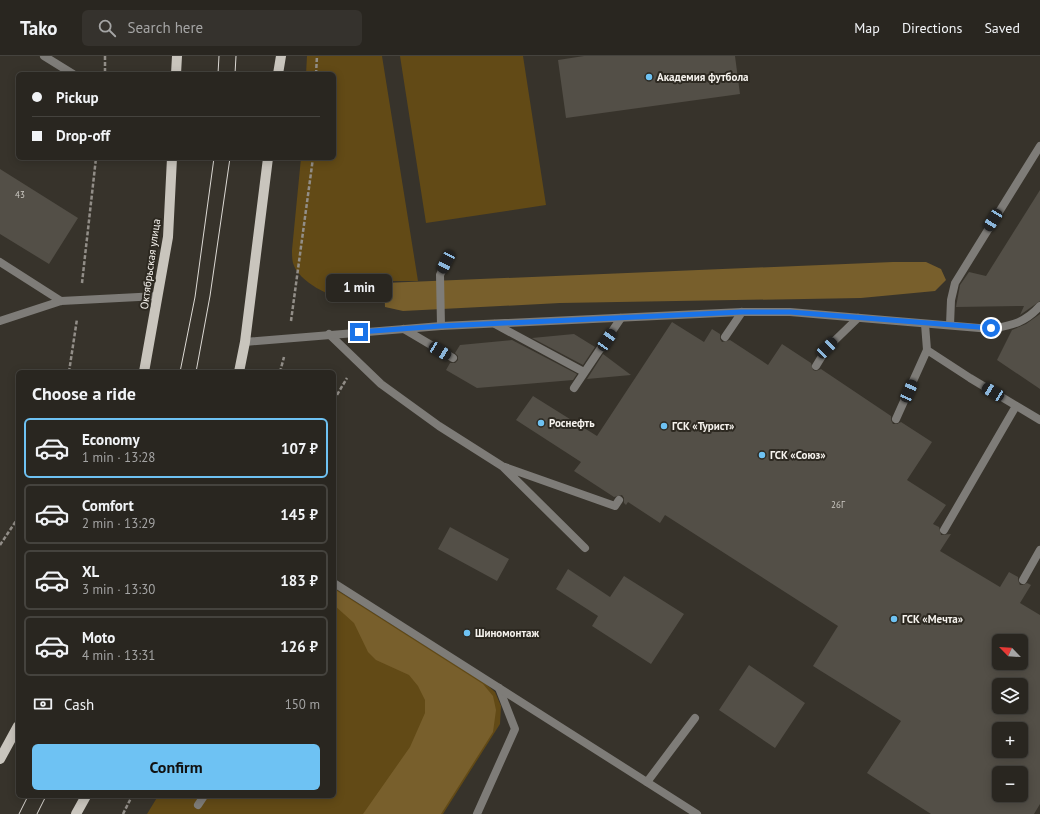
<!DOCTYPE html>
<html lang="en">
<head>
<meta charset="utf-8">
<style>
  :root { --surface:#292620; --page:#35322d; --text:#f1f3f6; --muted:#a5a5a5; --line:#45433e; --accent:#6ec2f3 }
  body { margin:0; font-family:"PT Sans",sans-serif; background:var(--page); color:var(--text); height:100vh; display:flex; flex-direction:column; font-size:15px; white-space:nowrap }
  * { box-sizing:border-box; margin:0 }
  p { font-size:13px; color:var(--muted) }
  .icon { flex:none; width:22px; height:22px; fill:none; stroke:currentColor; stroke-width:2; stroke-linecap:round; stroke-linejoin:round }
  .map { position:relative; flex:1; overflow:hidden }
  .sheet { position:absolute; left:16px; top:314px; width:320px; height:428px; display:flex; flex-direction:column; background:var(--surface); border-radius:6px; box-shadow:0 2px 10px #0003,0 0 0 1px var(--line) }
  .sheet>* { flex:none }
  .guide { position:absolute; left:16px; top:16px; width:320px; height:88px; border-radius:6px; box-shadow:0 2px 10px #0003,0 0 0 1px var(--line); display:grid; align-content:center; height:88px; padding:0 16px; background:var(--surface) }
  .needle { width:26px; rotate:295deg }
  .tools { position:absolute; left:992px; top:578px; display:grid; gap:8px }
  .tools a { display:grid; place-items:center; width:36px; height:36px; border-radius:6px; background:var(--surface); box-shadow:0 2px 10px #0003,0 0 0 1px var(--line); font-size:20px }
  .end { position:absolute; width:18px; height:18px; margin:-9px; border:5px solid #1a73e8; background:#fff; box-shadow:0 0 0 2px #fff }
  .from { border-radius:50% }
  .bubble { position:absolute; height:28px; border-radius:6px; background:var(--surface); box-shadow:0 2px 10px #0003,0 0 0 1px var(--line); font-size:13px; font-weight:600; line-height:28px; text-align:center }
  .car { position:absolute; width:12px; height:24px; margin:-12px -6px; border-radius:5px; box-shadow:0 0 3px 1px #0007; background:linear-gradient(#222 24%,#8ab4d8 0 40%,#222 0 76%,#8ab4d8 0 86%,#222 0) }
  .guide b { display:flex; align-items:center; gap:14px; height:38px; font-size:15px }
  .guide b+b { border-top:1px solid var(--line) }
  .guide i { width:10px; height:10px; background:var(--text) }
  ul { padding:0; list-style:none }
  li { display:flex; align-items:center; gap:12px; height:60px; margin:0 8px 6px; padding:0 8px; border:2px solid var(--line); border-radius:6px }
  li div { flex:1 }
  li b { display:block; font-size:15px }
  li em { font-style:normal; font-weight:600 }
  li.on { border-color:var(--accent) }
  li>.icon { width:36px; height:36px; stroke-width:1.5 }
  h2 { padding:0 16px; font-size:18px; line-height:48px }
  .pay { display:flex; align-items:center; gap:10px; height:44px; padding:0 16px; font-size:15px }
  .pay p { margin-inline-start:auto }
  .primary-button { display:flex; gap:8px; margin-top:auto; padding:8px 16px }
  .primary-button a { flex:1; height:46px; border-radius:6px; background:var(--accent); color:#111; font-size:16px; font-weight:600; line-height:46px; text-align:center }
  header { display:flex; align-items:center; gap:24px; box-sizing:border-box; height:56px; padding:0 20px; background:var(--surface); border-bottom:1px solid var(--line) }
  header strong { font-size:19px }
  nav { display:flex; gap:22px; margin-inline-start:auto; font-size:14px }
  .search { width:280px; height:36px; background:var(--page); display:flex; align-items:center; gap:10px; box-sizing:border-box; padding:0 14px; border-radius:6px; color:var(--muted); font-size:15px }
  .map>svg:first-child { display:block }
</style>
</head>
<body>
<header>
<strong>Tako</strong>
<div class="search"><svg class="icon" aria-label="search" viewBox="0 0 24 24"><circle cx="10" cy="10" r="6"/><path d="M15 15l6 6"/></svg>Search here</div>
<nav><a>Map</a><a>Directions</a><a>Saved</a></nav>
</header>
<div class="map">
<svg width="1040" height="758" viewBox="0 0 1040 758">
  <rect width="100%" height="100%" fill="#37332b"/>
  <path fill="#624a16" d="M307 0H382L418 225H380L382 243C371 243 361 245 350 244 332 242 298 226 293 207 292 203 292 198 292 194L301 102H334V18H306Z
    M400 0H523L546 149 426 167Z
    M334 532 486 628 495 636 501 650 500 668 443 758H147L158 740H334Z"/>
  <path fill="#785f2c" d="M893 206H926L941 213 946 224 935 235 861 242 560 247 403 255 385 251 384 227Z
    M334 533 483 628 493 640 496 654 493 676 441 758H363L410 691 425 657V644L418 630 409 619 376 604 368 596 354 567 334 549Z"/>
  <path fill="#534f47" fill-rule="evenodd" d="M584 0H735L740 38 566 62 558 4Z
    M0 113 78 162 49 208 0 178Z
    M1040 134V245L1020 259 1024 250 956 251 960 229 969 216 986 220Z
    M1040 258V333L997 304 1012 274 1026 268Z
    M672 266 704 286 712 273 720 278V283L722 286 730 284 768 309 782 288 811 307 813 314 816 315 821 313 891 360V364L893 368H897L901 366 932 386 907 424 946 449 933 468 939 471 941 479 951 478 940 495 1000 531 1009 516 1018 521V524L1020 529H1023L1027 527 1031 529 1020 547 1040 559V748L1034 758H931L867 717 901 665 813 610 838 570 665 459 660 467 628 446 626 449 624 447V442L622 439 614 441 574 415 581 406 516 364 533 340 597 380ZM999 585H1021V607H999ZM999 629H1021V651H999ZM999 673H1021V695H999ZM999 717H1021V739H999Z
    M574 278 595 291 583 309 532 282Z
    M512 284 577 318 573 324 477 332 446 314 450 307H455L458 304V300L455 297 460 289Z
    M603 298 631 319 587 323Z
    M450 471 509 503 497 525 438 493Z
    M568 513 610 541 624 520 684 558 651 608 592 570 598 560 556 533Z
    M749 609 805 647 775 692 719 654Z"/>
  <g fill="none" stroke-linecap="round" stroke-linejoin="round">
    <path stroke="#928e88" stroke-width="2.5" stroke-dasharray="4 2" stroke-linecap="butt" d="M105 0V18
      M316 18 317 0
      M82 227 96 102
      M291 265 313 102
      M69 316 77 263
      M280 316 284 301
      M334 344 347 322
      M0 489 18 462
      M123 758 132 740"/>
    <path stroke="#7e7c78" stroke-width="8" d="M44 0 73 18
      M0 206 61 245
      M0 265 61 245 158 240
      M495 268 584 316
      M925 268 927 294 970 322 1040 364
      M950 269 951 244 955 227 1040 90
      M441 270 440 219 446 206
      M404 273 453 302
      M329 278 381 328 439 370 502 410 615 450 619 444
      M725 281 742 256
      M816 310 827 292 858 262
      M574 332 621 262
      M896 363 927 294
      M504 412 585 492
      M944 474 1016 350
      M1023 524 1040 494
      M647 726 695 662
      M198 749 204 740
      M477 758 515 673 499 632"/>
    <path stroke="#7e7c78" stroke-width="8" d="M245 286 441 270 742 256H790L991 273C1012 269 1025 267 1040 250
      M334 527 697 758"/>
    <path stroke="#c9c5bd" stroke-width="10" d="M176 18 177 0
      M278 18 281 0
      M144 316 168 181 172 102
      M239 316 245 286 268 102
      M0 703 18 670
      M76 758 86 740"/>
    <path stroke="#dddad5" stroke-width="1" d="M218 18 219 0
      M235 18 236 0
      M180 316 195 241 214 102
      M196 316 210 240 230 102
      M19 758 28 740
      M37 758 46 740"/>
  </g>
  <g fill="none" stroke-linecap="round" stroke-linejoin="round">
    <path stroke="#1a73e8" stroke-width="5" d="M359 276 441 270 742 256H790L991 272"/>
  </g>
  <g fill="#6ec2f3" stroke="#2d2921" stroke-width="1.5">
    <circle cx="649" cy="21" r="4"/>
    <circle cx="541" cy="367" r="4"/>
    <circle cx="664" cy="370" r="4"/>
    <circle cx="762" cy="399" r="4"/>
    <circle cx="894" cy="563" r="4"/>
    <circle cx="467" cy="577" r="4"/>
  </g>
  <g text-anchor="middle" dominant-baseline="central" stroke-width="4" stroke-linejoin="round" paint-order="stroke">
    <g font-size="9" fill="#cdcac4">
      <text x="20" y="138">43</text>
      <text x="838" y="448">26Г</text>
    </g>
    <g font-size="11" font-weight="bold" fill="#f6f3ee" stroke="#2d2921" text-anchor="start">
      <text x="657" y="21">Академия футбола</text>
      <text x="549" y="367">Роснефть</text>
      <text x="672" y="370">ГСК «Турист»</text>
      <text x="770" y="399">ГСК «Союз»</text>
      <text x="902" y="563">ГСК «Мечта»</text>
      <text x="475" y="577">Шиномонтаж</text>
    </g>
    <g font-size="11" fill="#f6f3ee" stroke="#2d2921">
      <text transform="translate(150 208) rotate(-82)">Октябрьская улица</text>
    </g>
  </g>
</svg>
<div class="tools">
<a><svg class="needle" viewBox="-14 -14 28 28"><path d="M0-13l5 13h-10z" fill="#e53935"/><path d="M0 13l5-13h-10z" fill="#a5a5a5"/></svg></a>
<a><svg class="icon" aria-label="layers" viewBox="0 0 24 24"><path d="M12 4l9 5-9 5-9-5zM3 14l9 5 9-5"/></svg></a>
<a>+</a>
<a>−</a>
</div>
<i class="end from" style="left:991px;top:272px"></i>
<i class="end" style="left:359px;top:276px"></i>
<div class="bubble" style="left:326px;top:218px;width:66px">1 min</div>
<i class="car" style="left:993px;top:164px;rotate:212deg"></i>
<i class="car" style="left:446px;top:206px;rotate:207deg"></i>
<i class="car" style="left:607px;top:284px;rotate:34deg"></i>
<i class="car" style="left:827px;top:292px;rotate:45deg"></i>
<i class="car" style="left:440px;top:295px;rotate:121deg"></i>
<i class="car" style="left:909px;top:335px;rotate:24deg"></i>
<i class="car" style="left:993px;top:336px;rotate:301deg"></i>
<div class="guide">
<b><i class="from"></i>Pickup</b>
<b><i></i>Drop-off</b>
</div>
<section class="sheet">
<h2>Choose a ride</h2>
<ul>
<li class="on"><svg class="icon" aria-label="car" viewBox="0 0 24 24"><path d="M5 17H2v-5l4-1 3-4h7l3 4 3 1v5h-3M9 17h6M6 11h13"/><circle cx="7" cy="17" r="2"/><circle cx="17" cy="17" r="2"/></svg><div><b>Economy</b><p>1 min · 13:28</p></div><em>107 ₽</em></li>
<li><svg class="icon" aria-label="car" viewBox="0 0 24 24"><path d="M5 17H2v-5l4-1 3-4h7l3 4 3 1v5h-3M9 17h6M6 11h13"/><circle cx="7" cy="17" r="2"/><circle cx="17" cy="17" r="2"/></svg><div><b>Comfort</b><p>2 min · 13:29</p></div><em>145 ₽</em></li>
<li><svg class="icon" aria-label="car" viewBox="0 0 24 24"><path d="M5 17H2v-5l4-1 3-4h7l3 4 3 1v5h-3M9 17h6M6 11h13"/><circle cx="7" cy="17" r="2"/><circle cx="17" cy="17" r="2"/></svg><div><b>XL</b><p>3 min · 13:30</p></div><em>183 ₽</em></li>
<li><svg class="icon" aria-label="car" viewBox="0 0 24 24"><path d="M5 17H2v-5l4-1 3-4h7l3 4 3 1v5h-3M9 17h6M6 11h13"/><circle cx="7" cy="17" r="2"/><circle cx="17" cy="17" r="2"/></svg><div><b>Moto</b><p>4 min · 13:31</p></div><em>126 ₽</em></li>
</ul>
<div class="pay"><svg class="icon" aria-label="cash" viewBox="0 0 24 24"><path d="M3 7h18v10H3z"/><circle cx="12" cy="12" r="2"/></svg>Cash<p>150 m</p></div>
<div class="primary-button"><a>Confirm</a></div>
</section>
</div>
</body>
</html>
